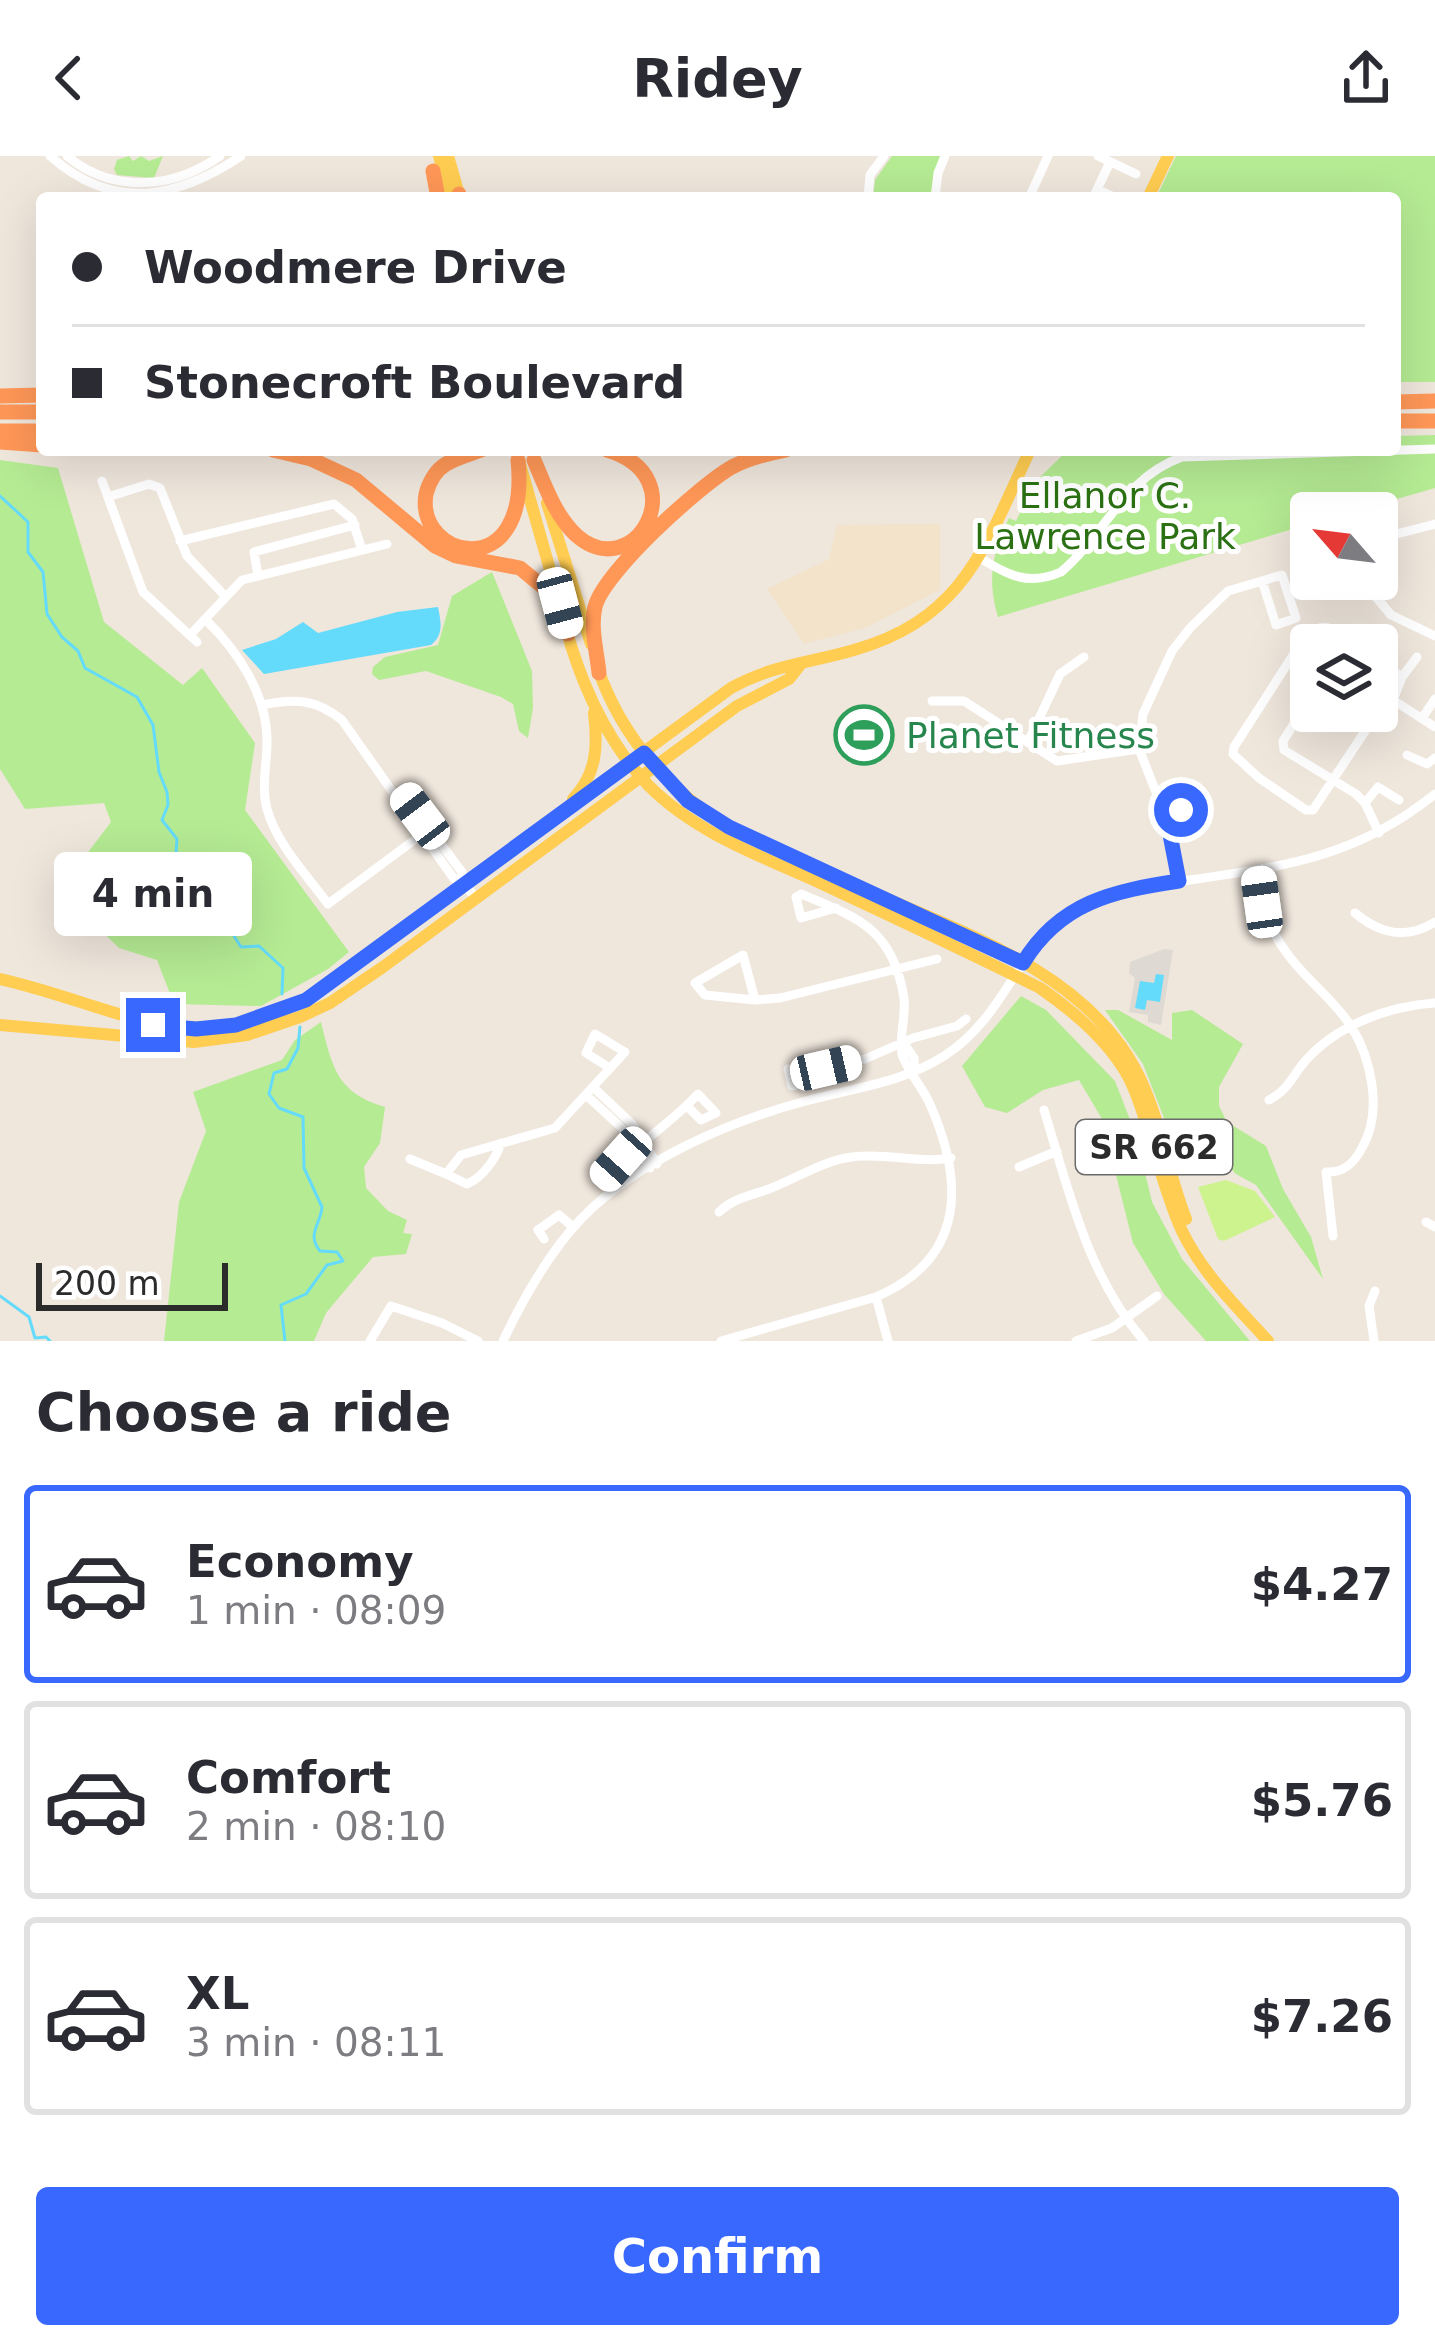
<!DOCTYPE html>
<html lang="en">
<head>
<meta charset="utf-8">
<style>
  :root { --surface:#fff; --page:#f2f2f3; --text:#2b2b33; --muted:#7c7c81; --line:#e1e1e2; --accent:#3968ff }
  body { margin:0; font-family:"DejaVu Sans",sans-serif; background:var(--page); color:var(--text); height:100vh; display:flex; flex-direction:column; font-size:45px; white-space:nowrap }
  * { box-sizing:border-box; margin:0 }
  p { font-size:39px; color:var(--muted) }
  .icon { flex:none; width:66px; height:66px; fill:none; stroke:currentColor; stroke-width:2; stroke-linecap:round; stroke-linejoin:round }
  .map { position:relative; height:1185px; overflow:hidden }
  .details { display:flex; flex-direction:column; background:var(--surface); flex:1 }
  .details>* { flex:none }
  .top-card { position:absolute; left:36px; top:36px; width:1365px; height:264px; border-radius:12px; box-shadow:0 12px 48px #0002; display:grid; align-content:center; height:264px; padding:0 36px; background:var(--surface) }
  .needle { width:78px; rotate:298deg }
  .controls { position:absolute; left:1290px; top:336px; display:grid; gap:24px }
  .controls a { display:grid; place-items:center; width:108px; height:108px; border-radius:12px; background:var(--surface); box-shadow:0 12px 48px #0002; font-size:60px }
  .scale { position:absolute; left:36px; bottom:30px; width:192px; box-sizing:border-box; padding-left:12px; border:6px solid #2b2b2b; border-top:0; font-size:33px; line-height:42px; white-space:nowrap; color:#2b2b2b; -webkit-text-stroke:9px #fff; paint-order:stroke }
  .end { position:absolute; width:54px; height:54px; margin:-27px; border:15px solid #3968ff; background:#fff; box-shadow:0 0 0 6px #fff }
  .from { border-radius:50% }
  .bubble { position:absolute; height:84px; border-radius:12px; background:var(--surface); box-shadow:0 12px 48px #0002; font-size:39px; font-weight:700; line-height:84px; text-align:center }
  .car { position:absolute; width:36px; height:72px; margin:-36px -18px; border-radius:15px; box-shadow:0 0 9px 3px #0007; background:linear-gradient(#fff 24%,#345 0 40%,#fff 0 76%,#345 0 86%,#fff 0) }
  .top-card b { display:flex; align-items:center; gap:42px; height:114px; font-size:45px }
  .top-card b+b { border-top:3px solid var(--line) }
  .top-card i { width:30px; height:30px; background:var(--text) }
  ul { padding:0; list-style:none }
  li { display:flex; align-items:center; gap:36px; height:198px; margin:0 24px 18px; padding:0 12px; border:6px solid var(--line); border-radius:12px }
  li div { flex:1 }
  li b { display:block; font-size:45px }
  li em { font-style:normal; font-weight:700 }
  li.active { border-color:var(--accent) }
  li>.icon { width:108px; height:108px; stroke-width:1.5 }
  h2 { padding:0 36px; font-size:54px; line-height:144px }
  .cta { display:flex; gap:24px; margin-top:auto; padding:24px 36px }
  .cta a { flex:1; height:138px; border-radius:12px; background:var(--accent); color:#fff; font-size:48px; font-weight:700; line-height:138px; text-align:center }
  header { display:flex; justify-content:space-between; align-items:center; height:156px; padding:0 36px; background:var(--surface); font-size:54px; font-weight:700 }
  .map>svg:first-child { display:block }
</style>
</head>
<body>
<header><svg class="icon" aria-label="back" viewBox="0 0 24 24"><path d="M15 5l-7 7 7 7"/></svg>Ridey<svg class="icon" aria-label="share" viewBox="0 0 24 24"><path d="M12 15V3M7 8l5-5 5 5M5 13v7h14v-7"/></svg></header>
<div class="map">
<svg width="1435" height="1185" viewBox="0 0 1435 1185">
  <rect width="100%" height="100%" fill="#efe6dc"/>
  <path fill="#f2e3ca" d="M940 368V434L865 472 804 488 767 433 829 403 837 369Z"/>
  <path fill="#b5eb93" d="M129 0 133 5 141 0 149 5 163 0 154 22 117 19 114 13 117 4Z
    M892 0H940L930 42H873L875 24Z
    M1176 0H1435V226H1395V42H1156Z
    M1435 279V332L1348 357H1311V400L1306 403 1296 372 998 461C987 423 992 398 1009 362L1016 365 1035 326 1068 294H1395V280Z
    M0 304 58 312 104 466 183 529 202 512 255 587 245 654 349 796 328 813 261 850 174 848 157 804 119 792 71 745 89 695 111 666 104 647 25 653 0 613Z
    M492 416 532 515 533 552 528 582 519 575 513 548 501 541 426 515 379 524 372 518 373 511 385 501 438 489 452 440Z
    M1021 840 1046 854 1115 925 1136 979 1152 1046 1182 1103 1250 1185H1206L1164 1138 1133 1087 1102 963 1079 924 1043 934 1007 957 985 951 962 910Z
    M1105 854H1118L1172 884V857L1192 854 1243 888 1219 931V950L1227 966 1266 990 1283 1033 1311 1081 1323 1123 1256 1029 1236 1018 1193 972 1166 967 1143 908Z
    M321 866C332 911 337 937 385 951L380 987 364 1011 366 1032 388 1055 407 1064 403 1077 412 1078 406 1098 373 1101 326 1157 314 1185H164L179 1046 206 975 193 936 282 904 295 884Z"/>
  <path fill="#cdf38e" d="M1226 1024 1255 1035 1275 1061 1224 1085 1218 1083 1198 1031Z"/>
  <path fill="#ded9d3" d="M1164 793 1173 794 1161 869 1148 866V859L1129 856 1135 822 1129 817 1130 806Z"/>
  <path fill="#64dbfb" d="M438 451C441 466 444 479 431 489L264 518 242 494 276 483 303 466 318 477 397 456Z
    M1156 818 1164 819 1160 846 1147 844 1145 854 1135 852 1140 825 1154 827Z"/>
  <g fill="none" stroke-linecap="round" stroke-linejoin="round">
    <path stroke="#64dbfb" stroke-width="3" d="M0 340 28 366V396L43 416 47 458 62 481 78 495 85 512 137 541 153 569 159 616 167 636 168 649 162 664 177 683 176 697 164 711C170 747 200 770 227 736L239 737 244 742V759L234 780 241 791 259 790 283 812 282 838
      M0 1140 29 1161 35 1182 46 1181 50 1185
      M285 1185 281 1149 306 1138 327 1109 343 1105 337 1096 320 1095C306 1078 321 1068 322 1051L304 1012 303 961 279 952 269 938 274 917 287 913 298 892 300 871"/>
    <path stroke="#fff" stroke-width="9" d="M50 0C113 56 177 43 241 0
      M67 0C113 38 173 33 220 0
      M1098 0 1136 18
      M1097 33 1116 42
      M868 42 870 19 884 0
      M935 42 938 17 945 0
      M1029 42 1048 0
      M1093 42 1110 6
      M102 325 143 436 197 486
      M108 341 149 328 160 332 187 400 225 440
      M1377 383 1435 368
      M180 385 334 348 352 363 362 394
      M980 402C1009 420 1029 430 1061 416 1106 378 1123 322 1182 301L1435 293
      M258 420 254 396 355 369
      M1361 423 1391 459 1435 480
      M205 463C238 495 268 540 267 587 267 609 261 631 267 653 277 689 307 719 328 748L421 679
      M190 479 242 424 387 388
      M1356 489C1338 476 1330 465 1308 476L1234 591 1233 598 1259 622 1306 654H1313L1381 551
      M1377 504 1402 521 1393 544
      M1402 521 1417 501
      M1311 541 1283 585 1284 594 1356 638 1365 647 1379 677
      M932 545H964L1057 605 1139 593
      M1377 548 1381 551 1393 544 1435 571
      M262 549C294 542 316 543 342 564L454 723H461L476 743
      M1422 562 1435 543
      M1028 586 1060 518 1084 501
      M1407 599 1427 608 1435 602
      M397 637 404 639 462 716 461 723
      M1161 646 1175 642 1182 649 1177 660 1167 663
      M1365 647 1378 631 1399 644
      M1258 714C1261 736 1263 757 1274 777 1308 839 1360 847 1372 929 1375 951 1373 973 1362 992 1354 1007 1344 1017 1326 1016L1333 1080
      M1179 726 1169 669 1139 593 1143 558 1172 495 1190 472 1228 435 1282 419 1296 462 1276 469 1262 425
      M1355 757C1380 778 1406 784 1435 766
      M755 844 743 799 695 827 705 839 755 844 780 842 937 803
      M903 886 914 902 915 915
      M826 912 819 924 792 930 788 913 826 912 865 903 913 882 957 870 966 863
      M593 931 632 968 657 1008
      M586 939 623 973 650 1012
      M1269 944C1289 934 1293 918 1307 903 1339 868 1390 850 1435 847
      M1044 954C1069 1035 1087 1119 1144 1185
      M410 1003 446 1018 461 999 555 972 625 896 595 878 586 897 610 912
      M1019 1011 1057 995
      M446 1018 467 1028C482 1022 496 1003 501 987
      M603 1023C631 991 669 970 698 938L716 957 701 964 687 950
      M719 1056C734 1042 749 1040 769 1033 803 1020 828 1000 866 1000 895 999 921 1007 951 1002
      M1426 1066 1435 1071
      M544 1083 538 1074 559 1059 573 1071
      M876 1141 888 1185
      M370 1185 391 1150 442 1167 478 1185
      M503 1185C523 1143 549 1096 582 1062 637 1005 730 965 806 945 853 932 902 927 944 900 1013 856 1019 775 1092 743 1122 730 1157 729 1190 724 1286 710 1357 701 1435 638
      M721 1185 876 1141C967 1102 964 1024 929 946 923 933 904 909 902 898 899 881 906 860 904 842 893 773 859 762 801 738L796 741 801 762 836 752
      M1076 1185 1112 1172 1157 1140
      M1374 1185 1369 1150 1375 1135"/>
    <path stroke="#ffcd51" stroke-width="12" d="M439 0 451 42
      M448 0 460 42
      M1148 42 1168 0
      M516 294 560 449
      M547 347 591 488
      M565 469C581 528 606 585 649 630 695 676 758 699 816 725 891 760 966 795 1040 832 1076 857 1117 891 1134 933 1153 979 1161 1029 1182 1075 1202 1117 1237 1151 1268 1185
      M598 513C622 582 670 636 732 673 782 696 833 719 883 741 971 780 1073 815 1127 899 1159 948 1165 1010 1186 1063
      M573 643C597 618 598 590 594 557
      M0 823C117 849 183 905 306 844L731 532C772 509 810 507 854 494 965 463 986 388 1030 294
      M0 869 194 886 247 879 300 861 330 847 383 811 737 550 789 523 800 509"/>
    <path stroke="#ff9757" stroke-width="15" d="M433 15 438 42
      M459 38 460 42
      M0 240 42 239
      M1395 246 1435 245
      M0 256H42
      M1395 265H1435
      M0 275H42
      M0 286 42 289
      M273 294 311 303 356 324 435 390 456 400 520 412 548 435 568 478
      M481 294C470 298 456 302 446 308 436 314 429 326 426 338 415 403 531 430 518 304
      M534 304C545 330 555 359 576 379 634 431 698 321 607 294
      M599 517C597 496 590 472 595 451 603 417 700 329 732 311 749 302 767 298 786 294"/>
  </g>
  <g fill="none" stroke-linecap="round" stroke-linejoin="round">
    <path stroke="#3968ff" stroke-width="15" d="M153 869 196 873 236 869 306 844 644 597 688 645 729 671 1023 807C1060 746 1113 735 1179 725L1167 663 1181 654"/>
  </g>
  <defs>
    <g id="stadium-ring" transform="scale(3)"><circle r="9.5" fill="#fff" stroke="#2e9e5b" stroke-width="1.5"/><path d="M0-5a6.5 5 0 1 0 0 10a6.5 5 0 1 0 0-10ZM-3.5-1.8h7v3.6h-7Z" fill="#2e9e5b"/></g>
  </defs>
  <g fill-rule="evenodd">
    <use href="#stadium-ring" x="864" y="579"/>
  </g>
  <g text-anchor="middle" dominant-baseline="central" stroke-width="10" stroke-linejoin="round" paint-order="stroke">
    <rect fill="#fff" stroke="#6b6b6b" stroke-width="3" x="1076" y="964" width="156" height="54" rx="9"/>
    <g font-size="33" font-weight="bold" fill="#2b2b2b">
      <text x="1154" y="991">SR 662</text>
    </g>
    <g font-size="36" fill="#2b7113" stroke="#fff">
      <text x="1105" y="339">Ellanor C.<tspan x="1105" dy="41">Lawrence Park</tspan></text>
    </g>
    <g font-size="36" fill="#27864d" stroke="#fff" text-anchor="start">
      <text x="906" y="579">Planet Fitness</text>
    </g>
  </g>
</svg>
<div class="controls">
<a><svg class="needle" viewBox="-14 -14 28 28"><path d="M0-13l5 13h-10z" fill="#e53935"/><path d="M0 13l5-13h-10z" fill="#7c7c81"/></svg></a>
<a><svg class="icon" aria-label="layers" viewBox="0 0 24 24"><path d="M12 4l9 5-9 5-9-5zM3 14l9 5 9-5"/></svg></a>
</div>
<div class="scale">200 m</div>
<i class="end from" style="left:1181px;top:654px"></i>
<i class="end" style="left:153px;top:869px"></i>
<div class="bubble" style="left:54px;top:696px;width:198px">4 min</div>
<i class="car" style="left:560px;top:447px;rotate:165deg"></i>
<i class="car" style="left:420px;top:660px;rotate:323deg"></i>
<i class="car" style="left:1262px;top:746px;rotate:352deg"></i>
<i class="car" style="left:826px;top:912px;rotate:77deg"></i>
<i class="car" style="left:621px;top:1003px;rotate:222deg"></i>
<div class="top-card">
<b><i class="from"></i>Woodmere Drive</b>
<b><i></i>Stonecroft Boulevard</b>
</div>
</div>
<section class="details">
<h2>Choose a ride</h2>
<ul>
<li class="active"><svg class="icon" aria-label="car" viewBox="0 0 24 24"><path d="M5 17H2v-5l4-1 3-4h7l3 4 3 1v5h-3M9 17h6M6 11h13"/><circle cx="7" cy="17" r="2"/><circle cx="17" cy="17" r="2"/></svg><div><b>Economy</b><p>1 min · 08:09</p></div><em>$4.27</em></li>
<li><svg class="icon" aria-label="car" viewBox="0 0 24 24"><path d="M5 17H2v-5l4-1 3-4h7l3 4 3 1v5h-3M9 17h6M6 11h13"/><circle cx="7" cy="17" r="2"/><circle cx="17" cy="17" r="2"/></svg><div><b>Comfort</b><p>2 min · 08:10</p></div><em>$5.76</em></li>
<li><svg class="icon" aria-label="car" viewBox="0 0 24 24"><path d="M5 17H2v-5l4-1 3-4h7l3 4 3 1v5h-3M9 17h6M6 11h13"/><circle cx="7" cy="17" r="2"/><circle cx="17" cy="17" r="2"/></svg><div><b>XL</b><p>3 min · 08:11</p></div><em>$7.26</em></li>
</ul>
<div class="cta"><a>Confirm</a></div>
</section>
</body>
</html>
